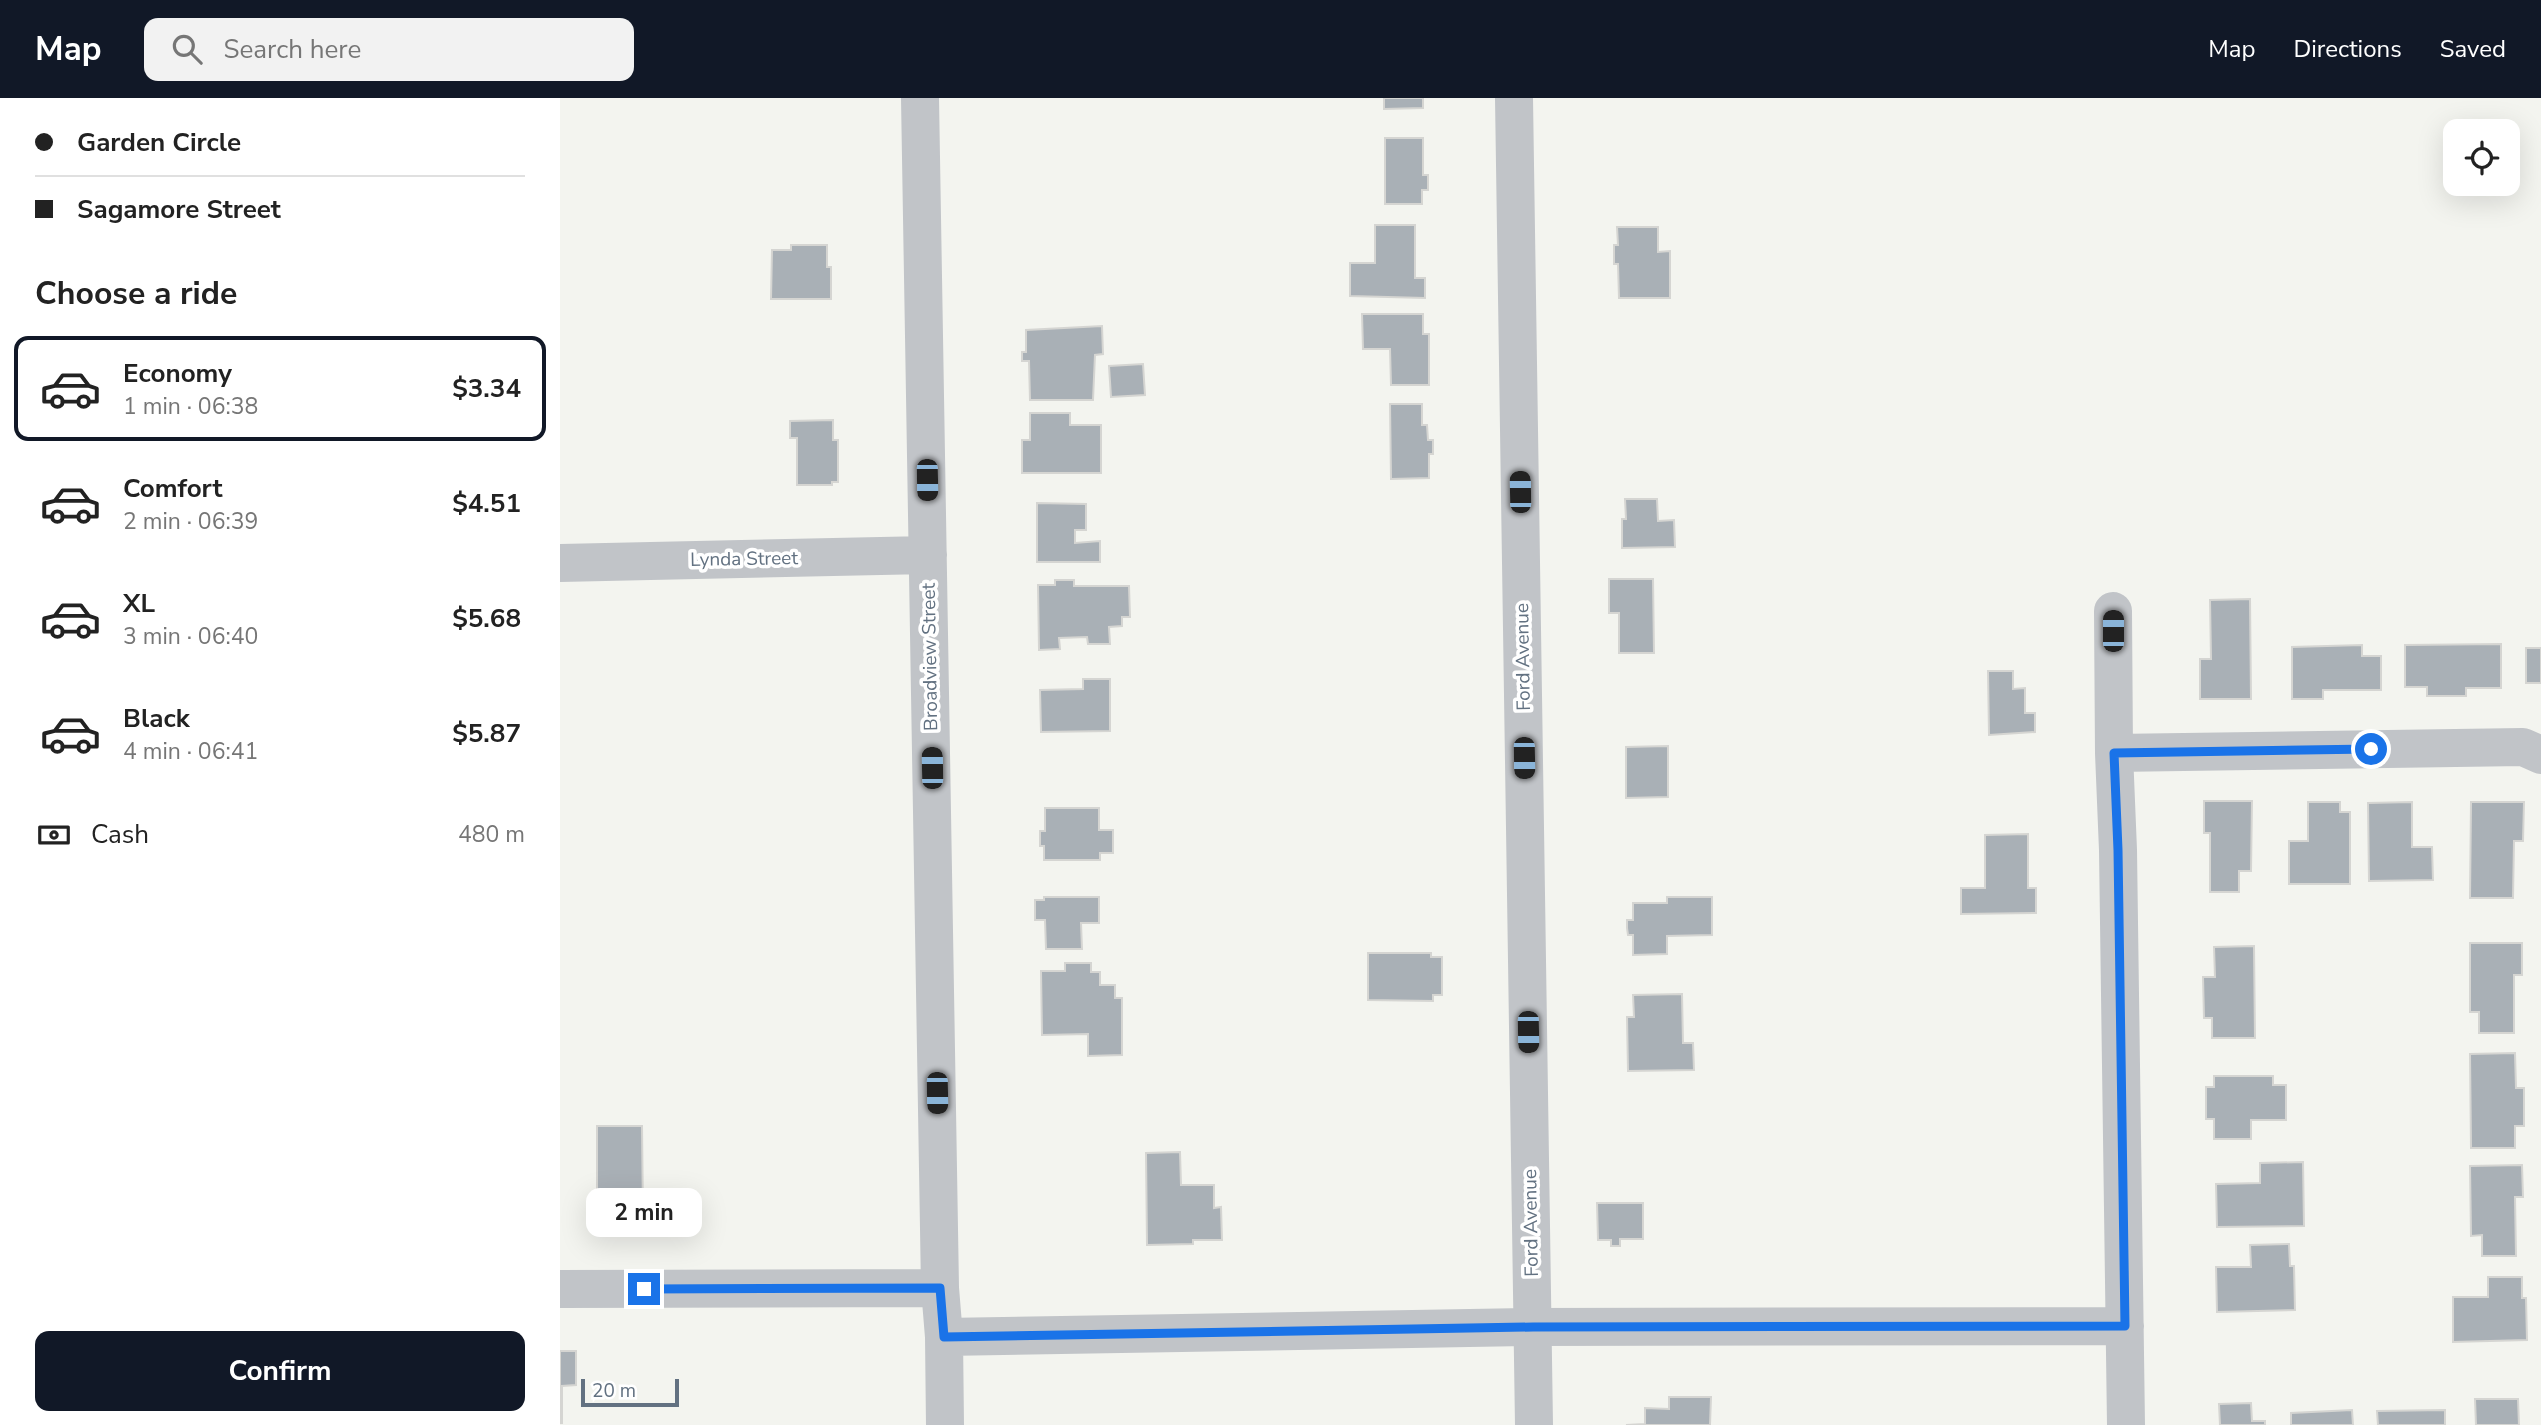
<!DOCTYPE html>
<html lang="en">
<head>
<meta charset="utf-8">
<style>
  :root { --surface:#fff; --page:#f2f2f2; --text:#222; --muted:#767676; --line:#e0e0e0; --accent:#111827 }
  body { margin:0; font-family:"Nunito Sans",sans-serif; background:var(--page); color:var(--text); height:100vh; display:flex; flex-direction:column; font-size:26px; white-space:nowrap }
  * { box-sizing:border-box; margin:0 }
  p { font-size:23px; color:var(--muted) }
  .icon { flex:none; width:38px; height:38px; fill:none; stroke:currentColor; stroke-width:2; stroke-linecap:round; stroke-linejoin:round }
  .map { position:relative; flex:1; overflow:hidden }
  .details { display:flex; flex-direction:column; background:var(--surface); width:560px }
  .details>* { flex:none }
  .hud { display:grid; align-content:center; height:154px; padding:0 35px; background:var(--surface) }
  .tools { position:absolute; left:1883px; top:21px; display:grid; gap:14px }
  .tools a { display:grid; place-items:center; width:77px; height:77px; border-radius:14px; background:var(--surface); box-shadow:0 7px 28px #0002; font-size:35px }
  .scale { position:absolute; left:21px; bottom:18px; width:98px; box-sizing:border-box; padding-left:7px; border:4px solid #627181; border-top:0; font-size:19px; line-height:24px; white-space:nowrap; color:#627181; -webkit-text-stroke:5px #fff; paint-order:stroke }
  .end { position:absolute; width:32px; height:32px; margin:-16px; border:9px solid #1a73e8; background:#fff; box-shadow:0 0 0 4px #fff }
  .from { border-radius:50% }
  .bubble { position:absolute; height:49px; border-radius:14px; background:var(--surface); box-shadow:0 7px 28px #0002; font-size:23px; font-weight:700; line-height:49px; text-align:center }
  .car { position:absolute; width:21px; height:42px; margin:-21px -10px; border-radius:9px; box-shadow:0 0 5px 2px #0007; background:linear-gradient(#222 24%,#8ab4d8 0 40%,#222 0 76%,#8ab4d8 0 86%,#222 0) }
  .hud b { display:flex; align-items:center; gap:24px; height:66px; font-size:26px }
  .hud b+b { border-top:2px solid var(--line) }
  .hud i { width:18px; height:18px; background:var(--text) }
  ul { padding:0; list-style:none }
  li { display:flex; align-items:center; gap:21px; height:105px; margin:0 14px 10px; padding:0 21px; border:4px solid transparent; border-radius:14px }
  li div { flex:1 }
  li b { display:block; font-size:26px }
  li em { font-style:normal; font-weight:700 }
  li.current { border-color:var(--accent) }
  li>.icon { width:63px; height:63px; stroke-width:1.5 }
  h2 { padding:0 35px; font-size:32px; line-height:84px }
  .pay { display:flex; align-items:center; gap:18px; height:77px; padding:0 35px; font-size:26px }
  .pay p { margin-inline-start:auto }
  .primary-button { display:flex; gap:14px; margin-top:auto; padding:14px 35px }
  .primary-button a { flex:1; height:80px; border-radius:14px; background:var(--accent); color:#fff; font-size:28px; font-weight:700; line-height:80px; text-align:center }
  header { display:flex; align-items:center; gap:42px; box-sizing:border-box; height:98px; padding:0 35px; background:var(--accent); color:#fff }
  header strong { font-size:33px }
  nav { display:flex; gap:38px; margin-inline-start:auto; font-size:24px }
  .search { width:490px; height:63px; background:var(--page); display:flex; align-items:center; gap:18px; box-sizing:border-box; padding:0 24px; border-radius:14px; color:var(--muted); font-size:26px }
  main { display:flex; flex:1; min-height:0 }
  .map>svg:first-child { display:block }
</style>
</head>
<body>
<header>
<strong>Map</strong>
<div class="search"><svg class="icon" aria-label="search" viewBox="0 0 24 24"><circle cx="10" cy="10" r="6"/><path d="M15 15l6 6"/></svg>Search here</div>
<nav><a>Map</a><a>Directions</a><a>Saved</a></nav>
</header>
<main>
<section class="details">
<div class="hud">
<b><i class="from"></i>Garden Circle</b>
<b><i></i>Sagamore Street</b>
</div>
<h2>Choose a ride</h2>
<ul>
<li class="current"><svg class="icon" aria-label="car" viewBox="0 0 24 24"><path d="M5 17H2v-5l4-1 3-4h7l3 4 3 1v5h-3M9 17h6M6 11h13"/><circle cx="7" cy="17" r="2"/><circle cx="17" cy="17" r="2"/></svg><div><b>Economy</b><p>1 min · 06:38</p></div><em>$3.34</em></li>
<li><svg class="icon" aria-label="car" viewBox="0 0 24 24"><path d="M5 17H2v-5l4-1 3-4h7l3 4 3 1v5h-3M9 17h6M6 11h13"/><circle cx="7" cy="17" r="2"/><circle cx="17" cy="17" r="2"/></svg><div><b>Comfort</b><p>2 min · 06:39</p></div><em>$4.51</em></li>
<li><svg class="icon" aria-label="car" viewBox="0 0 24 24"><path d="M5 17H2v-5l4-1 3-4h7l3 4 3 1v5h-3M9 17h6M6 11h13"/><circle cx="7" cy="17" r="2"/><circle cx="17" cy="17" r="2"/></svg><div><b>XL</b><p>3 min · 06:40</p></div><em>$5.68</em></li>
<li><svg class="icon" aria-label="car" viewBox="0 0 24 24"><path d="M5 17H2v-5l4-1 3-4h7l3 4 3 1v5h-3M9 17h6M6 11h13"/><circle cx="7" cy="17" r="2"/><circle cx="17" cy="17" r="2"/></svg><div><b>Black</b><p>4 min · 06:41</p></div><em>$5.87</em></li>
</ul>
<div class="pay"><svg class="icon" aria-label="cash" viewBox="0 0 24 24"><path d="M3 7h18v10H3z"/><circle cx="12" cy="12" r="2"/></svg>Cash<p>480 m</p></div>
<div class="primary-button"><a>Confirm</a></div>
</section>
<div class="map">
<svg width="1981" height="1327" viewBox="0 0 1981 1327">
  <rect width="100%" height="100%" fill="#f3f4ef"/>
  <path fill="#a9b0b6" stroke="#d5d5d2" stroke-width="2" d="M824 0H863V10L824 11Z
    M825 40H863V77H868V92H862V106H825Z
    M815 127H855V180H865V200L790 198V165H815Z
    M1057 129H1098V154L1110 153V200H1059L1058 166H1054V147H1058Z
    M231 147H267V169H271V201H211L212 152H231Z
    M802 216H863V236H869V287H831L830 251H803Z
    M542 228 543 256 535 257 533 302H470L469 263H462V254H466V232Z
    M583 266 585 297 551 299 549 268Z
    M830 306H862V327H867L868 342H873V356H869V380L831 381Z
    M470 315H510V327H541V375H462V342H470Z
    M273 322V342H278V384H272V387H237V340H230V323Z
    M1065 401H1097L1098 423 1114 422 1115 449 1062 450V421H1066Z
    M477 405 526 406V432H515V445L540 443V464H477Z
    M1049 481H1093L1094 555H1059V515H1049Z
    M495 482H514V488H569L570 519H562V528L549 529 550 546H528L527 539 499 540 500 551 479 552 478 487H495Z
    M1690 501 1691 601H1640V561H1651L1650 502Z
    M1941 546V590H1906V598H1867V589H1845V547Z
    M1802 547V558H1821V592H1763V601H1732V549Z
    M1966 550H1981V585H1966Z
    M1428 573H1453V591L1465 590V615H1475V634L1429 637Z
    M523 581H550V633L481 634 480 592 523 591Z
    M1108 648V699L1066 700V649Z
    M1644 703H1692L1691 773H1679V794H1650V735H1644Z
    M1748 704H1780V714H1790V786H1729V743H1748Z
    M1852 704V749H1872L1873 782 1809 783 1808 705Z
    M1911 704H1964L1963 743H1954L1953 800H1910Z
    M485 710H539V732H553V755H540V762H484V748H480V733H485Z
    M1468 736V790H1476V815L1401 816V790H1425V737Z
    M484 799H539V825H521L522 851H486L485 822H475V802H484Z
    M1107 799H1152V837L1107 838V856L1073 857V837H1068L1067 830V822H1073V805H1107Z
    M1910 845H1962V877H1954V935H1919V914H1910Z
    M1694 848 1695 940H1652V920H1644L1643 879H1655L1654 849Z
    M808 855H871V859H882V897H873V903L808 902Z
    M505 865H531V874H540V887H555V900H562V957L528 958V936L482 937 481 873H505Z
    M1122 896 1123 945H1133L1134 972 1068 973 1067 919H1074L1073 897Z
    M1955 955 1956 990H1964V1028H1955V1050H1911L1910 956Z
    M1654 978H1713V987H1726V1022H1691V1041H1654V1021H1646V989H1654Z
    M37 1028H82L83 1118H61V1123H51L50 1118H30V1098H37Z
    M620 1054 621 1087H654V1110L661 1109 662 1142H633V1146L587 1147 586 1055Z
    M1743 1064 1744 1128 1657 1129 1656 1086 1700 1085V1065Z
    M1962 1067 1963 1099H1955L1956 1158H1922V1137L1911 1138 1910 1068Z
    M1037 1105H1083V1141H1060V1148H1051V1142H1038Z
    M1729 1146 1730 1168H1734L1735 1212 1657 1214 1656 1169H1691L1690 1147Z
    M1928 1179H1962V1200H1966L1967 1242 1893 1244V1199H1928Z
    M0 1253H16V1287L2 1288V1325H0Z
    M1109 1299H1151L1150 1327H1066L1085 1326V1310L1109 1311Z
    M1915 1301H1958L1959 1327H1916Z
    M1691 1305 1692 1323H1705V1327H1660L1659 1306Z
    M1792 1312 1793 1327H1731V1315Z
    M1885 1312V1327H1818L1817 1313Z"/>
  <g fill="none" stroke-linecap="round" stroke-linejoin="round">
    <path stroke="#c1c4c8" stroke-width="38" d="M360 0 380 1190 384 1239 385 1327
      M954 0 974 1327
      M0 465 368 457
      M1553 513 1554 655 1558 752 1566 1327
      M1554 655 1963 649 1981 657
      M0 1191 380 1190
      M384 1239 973 1229 1565 1228"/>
  </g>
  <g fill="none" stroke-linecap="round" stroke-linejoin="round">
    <path stroke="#1a73e8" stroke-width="9" d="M84 1191 380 1190 384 1239 973 1229 1565 1228 1558 752 1554 655 1811 651"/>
  </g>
  <g text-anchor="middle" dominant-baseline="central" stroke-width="7" stroke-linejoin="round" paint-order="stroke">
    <g font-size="19" fill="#627181" stroke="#fff">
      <text transform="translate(184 461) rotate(-1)">Lynda Street</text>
      <text transform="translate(370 559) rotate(-91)">Broadview Street</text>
      <text transform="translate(963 559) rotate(-91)">Ford Avenue</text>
      <text transform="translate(971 1125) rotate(-91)">Ford Avenue</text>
    </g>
  </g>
</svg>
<div class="tools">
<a><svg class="icon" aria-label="locate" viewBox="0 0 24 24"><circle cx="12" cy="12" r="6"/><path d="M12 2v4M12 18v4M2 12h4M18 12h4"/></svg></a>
</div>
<div class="scale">20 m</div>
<i class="end from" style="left:1811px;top:651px"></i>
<i class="end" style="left:84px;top:1191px"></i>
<div class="bubble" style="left:26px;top:1090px;width:116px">2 min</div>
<i class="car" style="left:367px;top:382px;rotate:179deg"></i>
<i class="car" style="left:960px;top:394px;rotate:359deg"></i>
<i class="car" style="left:1553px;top:533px;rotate:0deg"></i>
<i class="car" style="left:964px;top:660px;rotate:179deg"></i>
<i class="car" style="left:372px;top:670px;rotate:359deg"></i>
<i class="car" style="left:968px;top:934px;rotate:179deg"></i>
<i class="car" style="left:377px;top:995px;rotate:179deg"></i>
</div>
</main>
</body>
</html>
